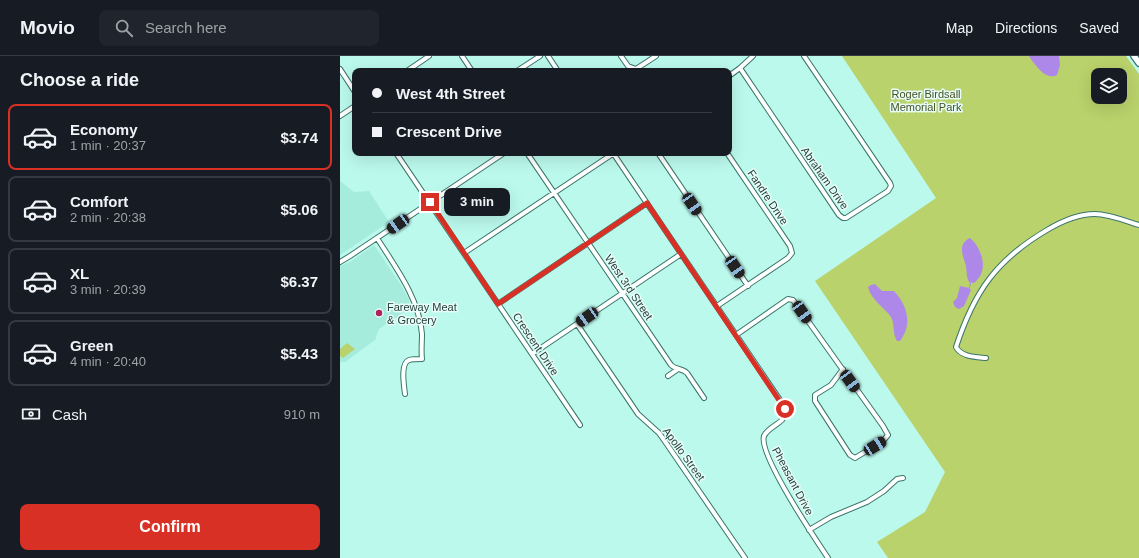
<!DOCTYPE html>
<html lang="en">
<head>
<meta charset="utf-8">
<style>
  :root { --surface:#171b24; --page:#20242c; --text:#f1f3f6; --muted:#9ea1a6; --line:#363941; --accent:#d93025 }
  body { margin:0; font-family:Arial,sans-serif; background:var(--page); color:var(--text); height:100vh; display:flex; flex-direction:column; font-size:15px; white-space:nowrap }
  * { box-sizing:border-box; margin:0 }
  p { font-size:13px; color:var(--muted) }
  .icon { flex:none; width:22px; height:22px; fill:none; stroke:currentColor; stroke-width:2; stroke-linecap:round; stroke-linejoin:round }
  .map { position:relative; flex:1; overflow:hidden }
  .drawer { display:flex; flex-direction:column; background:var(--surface); width:340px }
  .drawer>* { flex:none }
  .top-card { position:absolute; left:12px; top:12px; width:380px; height:88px; border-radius:8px; box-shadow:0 4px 16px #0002; display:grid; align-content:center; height:88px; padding:0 20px; background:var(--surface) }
  .buttons { position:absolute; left:751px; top:12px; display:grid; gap:8px }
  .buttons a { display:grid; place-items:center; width:36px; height:36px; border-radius:8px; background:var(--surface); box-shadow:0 4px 16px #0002; font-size:20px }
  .end { position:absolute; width:18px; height:18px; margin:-9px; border:5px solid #d93025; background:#fff; box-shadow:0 0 0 2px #fff }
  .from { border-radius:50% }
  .bubble { position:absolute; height:28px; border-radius:8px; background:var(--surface); box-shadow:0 4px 16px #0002; font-size:13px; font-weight:600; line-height:28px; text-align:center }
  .car { position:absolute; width:12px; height:24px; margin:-12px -6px; border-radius:5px; box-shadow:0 0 3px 1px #0007; background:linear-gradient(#222 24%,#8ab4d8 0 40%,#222 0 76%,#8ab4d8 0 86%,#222 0) }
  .top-card b { display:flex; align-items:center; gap:14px; height:38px; font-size:15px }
  .top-card b+b { border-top:1px solid var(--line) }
  .top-card i { width:10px; height:10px; background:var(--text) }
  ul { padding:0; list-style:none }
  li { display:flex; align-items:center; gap:12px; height:66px; margin:0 8px 6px; padding:0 12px; border:2px solid var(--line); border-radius:8px }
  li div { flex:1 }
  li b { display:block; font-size:15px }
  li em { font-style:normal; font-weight:600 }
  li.selected { border-color:var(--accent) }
  li>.icon { width:36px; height:36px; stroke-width:1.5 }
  h2 { padding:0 20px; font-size:18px; line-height:48px }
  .pay { display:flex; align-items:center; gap:10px; height:44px; padding:0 20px; font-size:15px }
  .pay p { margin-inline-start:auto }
  .primary-button { display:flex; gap:8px; margin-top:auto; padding:8px 20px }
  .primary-button a { flex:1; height:46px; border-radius:8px; background:var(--accent); color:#fff; font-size:16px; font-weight:600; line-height:46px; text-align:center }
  header { display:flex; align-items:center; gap:24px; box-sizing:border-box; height:56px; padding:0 20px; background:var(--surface); border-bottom:1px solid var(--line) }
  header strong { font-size:19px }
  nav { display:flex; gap:22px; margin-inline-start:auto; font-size:14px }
  .search { width:280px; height:36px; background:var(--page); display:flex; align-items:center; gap:10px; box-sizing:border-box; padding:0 14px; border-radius:8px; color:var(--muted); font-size:15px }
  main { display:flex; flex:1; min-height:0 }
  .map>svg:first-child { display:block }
</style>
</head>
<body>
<header>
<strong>Movio</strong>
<div class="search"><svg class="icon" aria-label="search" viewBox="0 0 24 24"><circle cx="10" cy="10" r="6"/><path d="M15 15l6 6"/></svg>Search here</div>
<nav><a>Map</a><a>Directions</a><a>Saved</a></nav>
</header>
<main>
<section class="drawer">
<h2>Choose a ride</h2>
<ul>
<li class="selected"><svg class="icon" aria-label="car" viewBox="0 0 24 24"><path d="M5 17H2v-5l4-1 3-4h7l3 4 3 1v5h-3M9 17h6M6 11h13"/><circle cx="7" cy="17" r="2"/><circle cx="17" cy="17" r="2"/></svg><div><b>Economy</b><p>1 min · 20:37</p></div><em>$3.74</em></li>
<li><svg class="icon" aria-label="car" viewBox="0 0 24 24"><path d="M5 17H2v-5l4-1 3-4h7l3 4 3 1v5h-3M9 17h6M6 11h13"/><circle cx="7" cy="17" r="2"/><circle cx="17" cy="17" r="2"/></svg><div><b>Comfort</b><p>2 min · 20:38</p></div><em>$5.06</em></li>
<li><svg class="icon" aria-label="car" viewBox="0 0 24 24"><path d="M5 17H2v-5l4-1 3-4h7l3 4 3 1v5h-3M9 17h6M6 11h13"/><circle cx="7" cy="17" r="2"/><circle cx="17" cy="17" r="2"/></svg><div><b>XL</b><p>3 min · 20:39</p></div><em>$6.37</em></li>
<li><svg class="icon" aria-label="car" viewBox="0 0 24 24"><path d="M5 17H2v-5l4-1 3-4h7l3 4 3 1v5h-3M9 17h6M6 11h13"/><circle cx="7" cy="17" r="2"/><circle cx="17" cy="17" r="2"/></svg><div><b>Green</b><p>4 min · 20:40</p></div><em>$5.43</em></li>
</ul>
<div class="pay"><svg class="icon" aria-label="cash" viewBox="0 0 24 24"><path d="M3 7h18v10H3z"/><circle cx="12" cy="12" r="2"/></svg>Cash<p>910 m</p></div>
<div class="primary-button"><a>Confirm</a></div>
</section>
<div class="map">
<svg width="799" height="502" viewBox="0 0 799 502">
  <rect width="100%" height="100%" fill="#bbf9ec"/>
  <path fill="#a6ecdd" d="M0 125 14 136 29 135 49 166 0 199Z
    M34 189 61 229 69 244 70 252 39 273 35 284 5 306H0V210L10 206Z"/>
  <path fill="#b9d26b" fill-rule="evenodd" d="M502 0H786L799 18V502H548L537 486 585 456 605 416 475 225 596 142ZM758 19H780V41H758Z
    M7 287 15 293 3 302 0 300V293Z"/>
  <path fill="#ad88e9" d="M689 0H719L720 9 717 19C706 25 695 9 689 0Z
    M630 182C643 193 649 216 634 227L629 226C626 220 627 216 626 210 623 200 617 188 630 182Z
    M535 228 542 235H554C567 249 573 268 560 285H557C552 277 555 268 551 261 544 251 531 244 528 231L531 229Z
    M620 230 629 232 631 234 624 250 619 253 615 251 613 246 617 242Z"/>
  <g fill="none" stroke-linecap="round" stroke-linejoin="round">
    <path stroke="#ad88e9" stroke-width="1" d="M629 232 631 226"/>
    <g stroke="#3a756a" stroke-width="6">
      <path id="minor" d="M122 0 132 15
        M208 0 218 15
        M281 0 288 10 296 13 316 0
        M400 12 499 159 503 162H506L548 135 551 130 550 127 464 0
        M0 13 15 36
        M67 15 89 0
        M177 15 200 0
        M389 20 400 12 413 0
        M0 60 15 50
        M56 97 240 369
        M187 97 331 309C336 314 342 312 347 317L364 342
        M273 97 444 350C446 356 445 359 442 364 437 369 427 373 424 380 418 398 476 484 488 502
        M318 97 408 230
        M37 182C56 212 79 242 82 278 82 286 81 295 82 303 78 303 72 303 69 304 60 307 64 330 65 338
        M124 197 274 97
        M0 206 10 200 164 97
        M158 248 307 147
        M377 250 448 202 452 197 450 190 387 97
        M237 268 298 358 319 377 324 384 405 502
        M396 279 448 243 453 244 543 370 548 379 543 385 515 402 510 399 475 345V339L491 329 503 313
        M192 298 341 198
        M646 302C636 301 621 301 616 291 634 236 656 204 707 174 722 165 737 158 755 158 768 158 786 165 799 169
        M328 320 338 313
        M469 474 491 461 527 446 544 435 557 423 563 422"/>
    </g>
    <g stroke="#3a756a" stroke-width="8">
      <path id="major" d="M794 0 799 7"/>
    </g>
    <use href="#minor" stroke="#fff" stroke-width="4"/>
    <use href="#major" stroke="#fff" stroke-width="5.5"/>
  </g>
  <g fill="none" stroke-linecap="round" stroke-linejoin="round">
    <path stroke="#d93025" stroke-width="5" d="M90 146 158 248 307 147 445 353"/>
  </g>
  <circle fill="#ae225f" stroke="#e6fdf8" stroke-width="1.5" cx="39" cy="257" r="4"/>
  <g text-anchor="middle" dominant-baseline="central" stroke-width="3" stroke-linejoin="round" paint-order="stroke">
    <g font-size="11" fill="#475123" stroke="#e6fdf8">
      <text x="586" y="38">Roger Birdsall<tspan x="586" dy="13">Memorial Park</tspan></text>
    </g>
    <g font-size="11" fill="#253e39" stroke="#e6fdf8">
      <text transform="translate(485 122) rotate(55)">Abraham Drive</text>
      <text transform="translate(428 141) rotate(56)">Fandre Drive</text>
      <text transform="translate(289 231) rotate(56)">West 3rd Street</text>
      <text transform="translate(196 288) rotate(56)">Crescent Drive</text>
      <text transform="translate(344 398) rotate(54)">Apollo Street</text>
      <text transform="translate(453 425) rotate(62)">Pheasant Drive</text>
    </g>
    <g font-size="11" fill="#253e39" stroke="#e6fdf8" text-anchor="start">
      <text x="47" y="251">Fareway Meat<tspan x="47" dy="13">&amp; Grocery</tspan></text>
    </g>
  </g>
</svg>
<div class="buttons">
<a><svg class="icon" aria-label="layers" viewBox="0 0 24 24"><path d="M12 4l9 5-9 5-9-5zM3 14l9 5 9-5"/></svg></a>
</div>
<i class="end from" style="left:445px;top:353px"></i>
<i class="end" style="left:90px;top:146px"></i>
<div class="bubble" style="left:104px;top:132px;width:66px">3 min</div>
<i class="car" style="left:352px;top:148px;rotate:146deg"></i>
<i class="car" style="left:58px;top:168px;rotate:236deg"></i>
<i class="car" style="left:395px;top:211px;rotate:146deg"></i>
<i class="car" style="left:462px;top:256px;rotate:145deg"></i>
<i class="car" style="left:247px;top:261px;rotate:236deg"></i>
<i class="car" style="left:510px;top:325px;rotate:144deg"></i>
<i class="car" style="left:535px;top:390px;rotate:58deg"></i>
<div class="top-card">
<b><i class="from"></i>West 4th Street</b>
<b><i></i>Crescent Drive</b>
</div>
</div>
</main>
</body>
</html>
